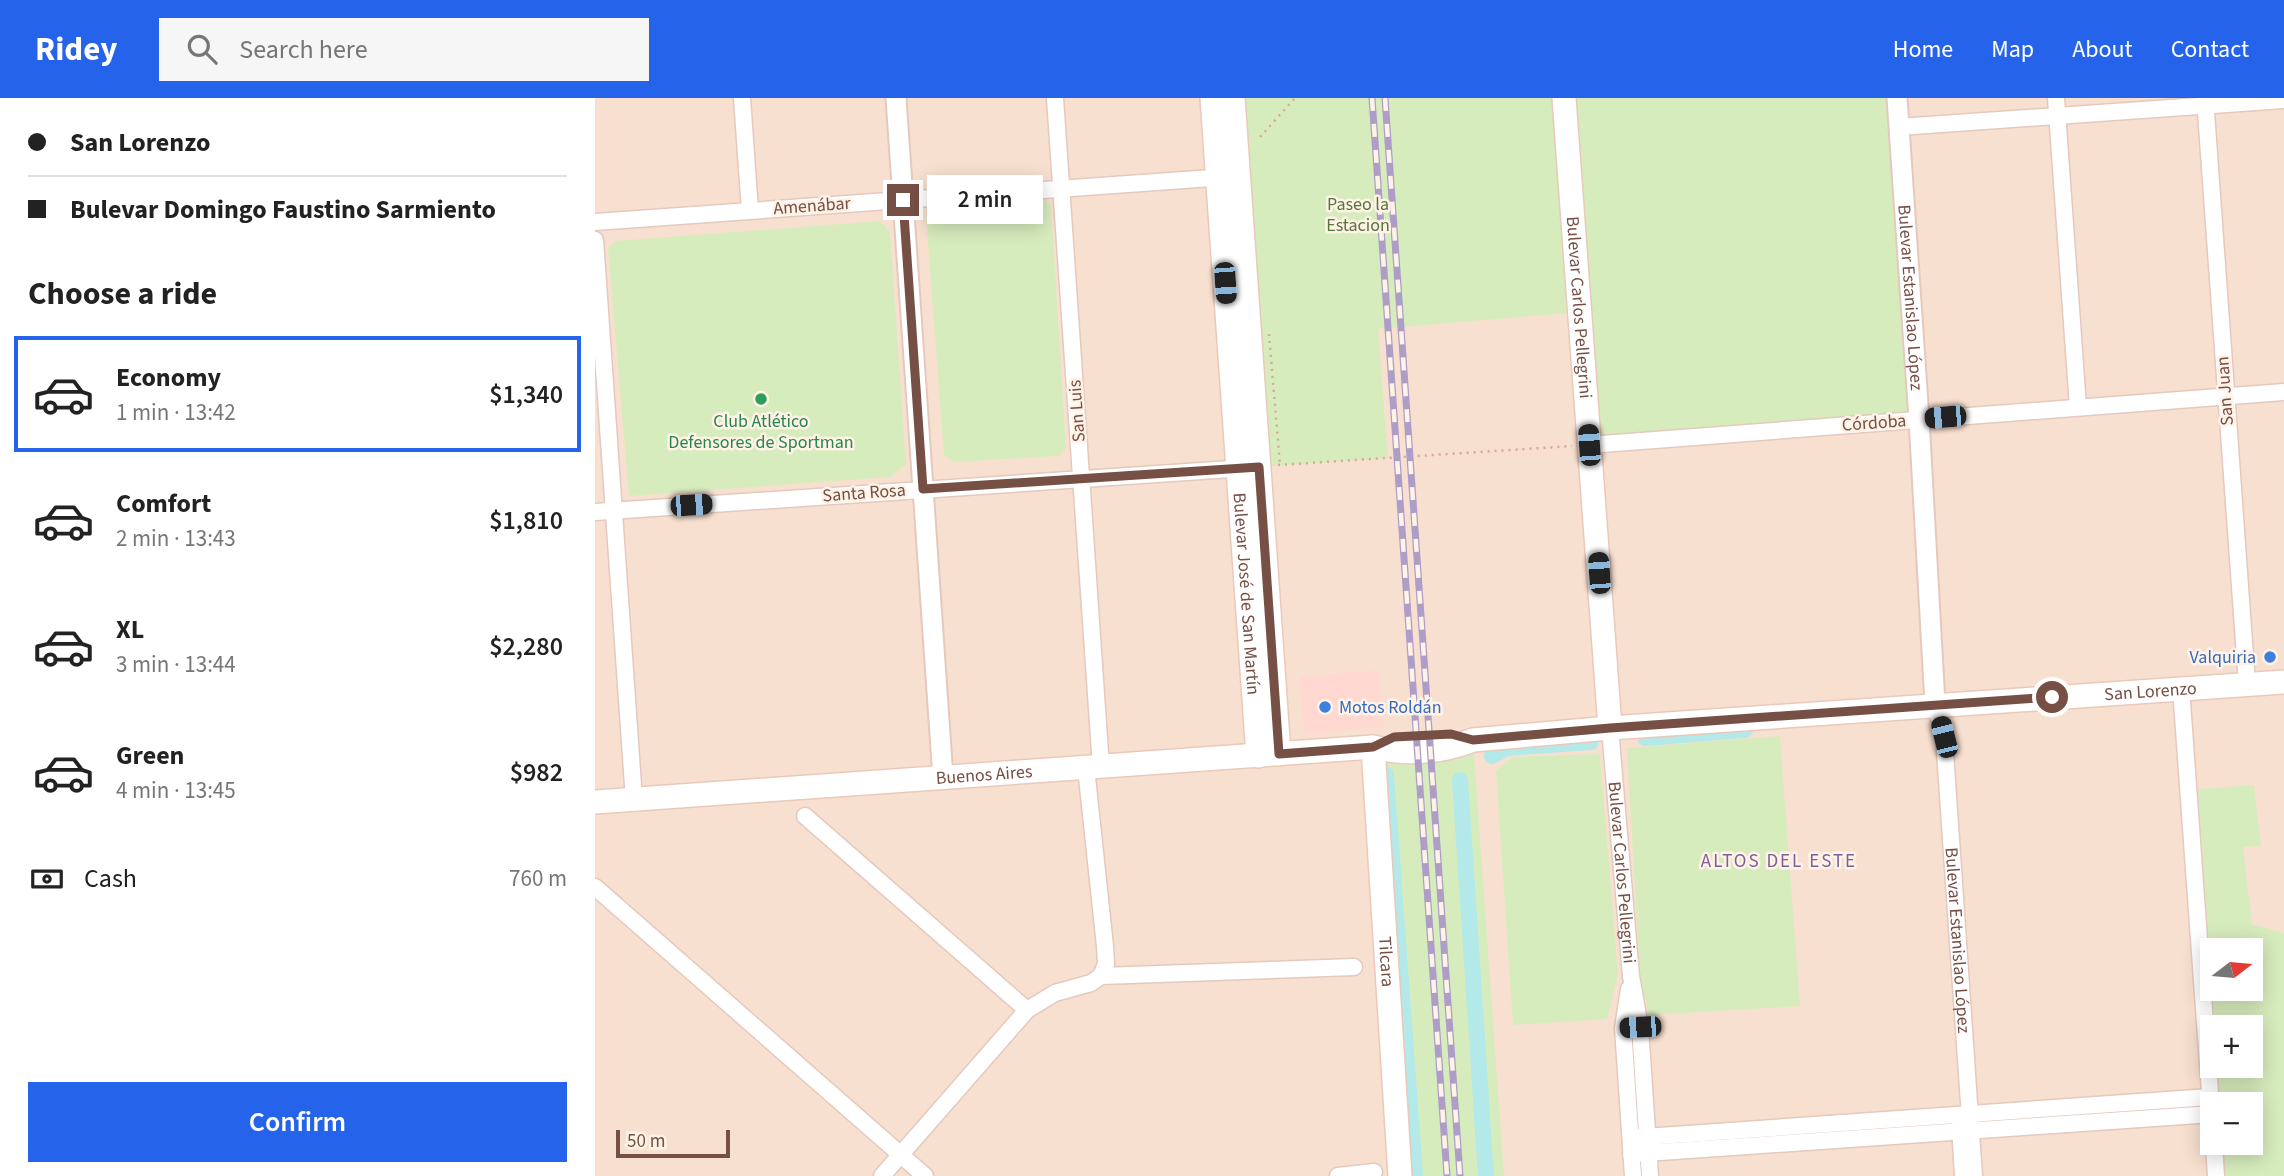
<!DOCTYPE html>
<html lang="en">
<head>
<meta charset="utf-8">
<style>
  :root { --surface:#fff; --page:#f6f6f6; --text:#222; --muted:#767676; --line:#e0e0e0; --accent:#2563eb }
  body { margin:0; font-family:"Source Sans 3",sans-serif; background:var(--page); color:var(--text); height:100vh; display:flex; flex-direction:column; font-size:26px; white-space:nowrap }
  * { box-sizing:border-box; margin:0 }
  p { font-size:23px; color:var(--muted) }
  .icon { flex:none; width:38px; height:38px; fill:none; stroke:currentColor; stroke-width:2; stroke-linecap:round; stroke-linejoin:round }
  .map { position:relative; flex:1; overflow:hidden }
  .panel { display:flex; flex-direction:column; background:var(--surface); width:595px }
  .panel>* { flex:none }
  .guide { display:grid; align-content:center; height:154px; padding:0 28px; background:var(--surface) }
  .needle { width:46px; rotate:74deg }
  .fabs { position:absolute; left:1605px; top:840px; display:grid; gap:14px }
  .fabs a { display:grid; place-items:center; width:63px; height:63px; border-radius:0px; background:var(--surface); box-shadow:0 4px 18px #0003; font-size:35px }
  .scale { position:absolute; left:21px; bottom:18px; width:114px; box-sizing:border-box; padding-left:7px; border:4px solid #764f45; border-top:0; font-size:19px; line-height:24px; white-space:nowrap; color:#764f45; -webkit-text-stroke:5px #fff2e7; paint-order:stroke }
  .end { position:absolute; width:32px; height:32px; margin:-16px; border:9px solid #764f45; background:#fff; box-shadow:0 0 0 4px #fff }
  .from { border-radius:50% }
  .bubble { position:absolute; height:49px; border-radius:0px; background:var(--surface); box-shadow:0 4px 18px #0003; font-size:23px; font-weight:600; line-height:49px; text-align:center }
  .car { position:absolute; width:21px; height:42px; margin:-21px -10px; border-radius:9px; box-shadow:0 0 5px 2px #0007; background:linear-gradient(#222 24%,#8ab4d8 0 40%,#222 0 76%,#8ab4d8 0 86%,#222 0) }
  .guide b { display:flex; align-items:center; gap:24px; height:66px; font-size:26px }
  .guide b+b { border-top:2px solid var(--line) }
  .guide i { width:18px; height:18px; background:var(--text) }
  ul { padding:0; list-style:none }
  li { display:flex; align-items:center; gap:21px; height:116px; margin:0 14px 10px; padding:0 14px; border:4px solid transparent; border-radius:0px }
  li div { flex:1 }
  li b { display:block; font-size:26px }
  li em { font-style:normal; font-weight:600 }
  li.active { border-color:var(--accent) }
  li>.icon { width:63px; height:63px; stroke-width:1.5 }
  h2 { padding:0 28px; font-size:32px; line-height:84px }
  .pay { display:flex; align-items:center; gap:18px; height:77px; padding:0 28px; font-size:26px }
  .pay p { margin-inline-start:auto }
  .primary-button { display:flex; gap:14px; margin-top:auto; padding:14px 28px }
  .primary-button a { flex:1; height:80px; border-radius:0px; background:var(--accent); color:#fff; font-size:28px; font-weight:600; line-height:80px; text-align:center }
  header { display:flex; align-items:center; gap:42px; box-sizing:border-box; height:98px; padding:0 35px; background:var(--accent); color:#fff }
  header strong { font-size:33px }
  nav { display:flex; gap:38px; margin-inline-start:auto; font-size:24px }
  .search { width:490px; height:63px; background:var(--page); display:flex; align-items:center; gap:18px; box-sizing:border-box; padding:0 24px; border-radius:0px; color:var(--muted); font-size:26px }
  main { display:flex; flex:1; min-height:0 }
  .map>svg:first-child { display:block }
</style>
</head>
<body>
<header>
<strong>Ridey</strong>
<div class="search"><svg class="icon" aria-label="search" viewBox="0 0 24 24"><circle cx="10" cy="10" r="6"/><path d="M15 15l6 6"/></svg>Search here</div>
<nav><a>Home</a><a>Map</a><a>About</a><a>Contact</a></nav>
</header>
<main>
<section class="panel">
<div class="guide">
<b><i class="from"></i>San Lorenzo</b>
<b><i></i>Bulevar Domingo Faustino Sarmiento</b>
</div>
<h2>Choose a ride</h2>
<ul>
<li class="active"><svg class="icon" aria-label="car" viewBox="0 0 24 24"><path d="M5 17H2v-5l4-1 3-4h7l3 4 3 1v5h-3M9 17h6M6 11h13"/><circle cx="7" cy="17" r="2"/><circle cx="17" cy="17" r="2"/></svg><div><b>Economy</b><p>1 min · 13:42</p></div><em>$1,340</em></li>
<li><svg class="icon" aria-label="car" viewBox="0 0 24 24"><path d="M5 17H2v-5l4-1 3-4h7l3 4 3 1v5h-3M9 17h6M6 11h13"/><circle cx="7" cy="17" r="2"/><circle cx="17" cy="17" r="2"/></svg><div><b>Comfort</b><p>2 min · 13:43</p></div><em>$1,810</em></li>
<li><svg class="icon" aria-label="car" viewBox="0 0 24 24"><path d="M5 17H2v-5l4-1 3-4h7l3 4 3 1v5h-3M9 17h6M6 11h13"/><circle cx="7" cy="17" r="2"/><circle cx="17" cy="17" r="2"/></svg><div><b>XL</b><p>3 min · 13:44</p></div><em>$2,280</em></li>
<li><svg class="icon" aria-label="car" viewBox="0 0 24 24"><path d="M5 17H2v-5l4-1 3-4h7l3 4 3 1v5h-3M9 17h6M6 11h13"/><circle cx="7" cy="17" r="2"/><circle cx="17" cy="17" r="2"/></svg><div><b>Green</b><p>4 min · 13:45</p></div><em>$982</em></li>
</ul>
<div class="pay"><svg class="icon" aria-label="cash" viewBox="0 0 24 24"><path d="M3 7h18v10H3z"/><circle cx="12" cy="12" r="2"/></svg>Cash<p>760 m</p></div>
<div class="primary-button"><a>Confirm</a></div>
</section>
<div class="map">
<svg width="1689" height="1078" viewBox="0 0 1689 1078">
  <rect width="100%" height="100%" fill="#feeddf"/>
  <path fill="#f8e0d0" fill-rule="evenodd" d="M0 0H1689V1078H0ZM1617 852H1656V891H1617ZM1617 929H1656V968H1617ZM1617 1006H1656V1045H1617Z"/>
  <path fill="#ffd8d2" d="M784 572 789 629 709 636 704 579Z"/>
  <path fill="#d7ecbd" d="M638 0H1302L1324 321 994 347 984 214 783 231 793 360 664 369Z
    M448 101 456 106 471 350 464 358 359 364 349 357 331 119 338 109Z
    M285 123 295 134 311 367 294 379 34 398 13 150 20 143Z
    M856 636 878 642 909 1078H805L778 649 799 639Z
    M1185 638 1205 908 1054 917 1045 881 1032 650Z
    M1005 656 1023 876 1012 921 918 927 901 673 917 659Z
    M1659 687 1666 748 1648 749 1657 826 1689 835V1078H1630L1628 1045H1656V1006H1625L1623 968H1656V929H1620L1617 891H1656V852H1617V889L1603 691Z"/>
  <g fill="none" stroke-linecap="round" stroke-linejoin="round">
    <path stroke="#b3e9e8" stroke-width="16" d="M1050 640 1150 632
      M897 658 912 650 996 644
      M791 677 820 1078
      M865 682 891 1078"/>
    <g stroke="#e4c9be" stroke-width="19">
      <g id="minor">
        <path d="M147 0 155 113"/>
        <path d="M460 0 506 669"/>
        <path d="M1461 0 1483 309"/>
        <path d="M1610 0 1652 586"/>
        <path d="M1304 29 1689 2"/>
        <path d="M0 124 631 79"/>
        <path d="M0 142 39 702"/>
        <path d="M994 347 1689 294"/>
        <path d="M0 414 651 370"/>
        <path d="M1586 590 1616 1008"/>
        <path id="s1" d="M1340 606 1349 639 1379 1078"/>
        <path id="s2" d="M1015 630 1036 878 1045 929 1055 1078"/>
        <path d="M491 670 510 848 511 866 506 878"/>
        <path d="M210 718 432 912"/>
        <path d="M0 789 330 1078"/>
        <path d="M1034 891 1028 930 1038 1078"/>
        <path d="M1365 1028 1368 1078"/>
        <path d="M1036 1040 1615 999"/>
        <path d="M1619 1045 1621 1078"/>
        <path d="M1036 1056 1617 1016"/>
        <path d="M287 1078 432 912 460 895 496 885 506 878 759 869"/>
        <path d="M743 1078 779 1074"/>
      </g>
    </g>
    <g stroke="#e4c9be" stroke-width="23">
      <g id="tertiary">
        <path d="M301 0 348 680"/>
        <path id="s3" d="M1302 0 1324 321 1340 606"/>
      </g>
    </g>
    <g stroke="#eac9ba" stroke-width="26">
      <g id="secondary">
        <path id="s4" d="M617 0 663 658"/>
        <path d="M638 0 684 656"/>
        <path id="s5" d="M969 0 1015 630"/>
        <path id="s6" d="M778 649 805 1078"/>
        <path id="s7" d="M0 704 778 649C810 657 846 655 878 642L1015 630 1689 584"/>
      </g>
    </g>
    <path stroke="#daa798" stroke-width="2.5" stroke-dasharray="2 5" stroke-linecap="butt" d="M665 39 700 0
      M674 236 685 367
      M683 367 977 348"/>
    <use href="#minor" stroke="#fff" stroke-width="16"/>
    <use href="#tertiary" stroke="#fff" stroke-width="19"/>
    <use href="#secondary" stroke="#fff" stroke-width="23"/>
    <g stroke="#ae9ec7" stroke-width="7">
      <path id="rail" d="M777 0 852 1078
        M790 0 865 1078"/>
    </g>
    <use href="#rail" stroke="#fff2e7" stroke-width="4.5" stroke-dasharray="13" stroke-linecap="butt"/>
  </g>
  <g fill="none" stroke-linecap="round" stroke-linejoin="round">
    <path stroke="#764f45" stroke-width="9" d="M308 102 328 391 664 369 684 656 778 649 799 639 856 636 878 642 1015 630 1457 599"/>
  </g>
  <circle fill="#2e9e5b" stroke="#fff2e7" stroke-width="2.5" cx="166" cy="301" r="7"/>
  <g fill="#3f7fe0" stroke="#fff2e7" stroke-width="2.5">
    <circle cx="1675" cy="559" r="7"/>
    <circle cx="730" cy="609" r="7"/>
  </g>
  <g text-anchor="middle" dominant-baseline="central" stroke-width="5" stroke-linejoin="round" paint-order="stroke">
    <g font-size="18" fill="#55773a" stroke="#fff2e7">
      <text x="763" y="106">Paseo la<tspan x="763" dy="21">Estacion</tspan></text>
    </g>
    <g font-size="18" fill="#764f45" stroke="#fff2e7">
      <text transform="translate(217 108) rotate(-4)">Amenábar</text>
      <text stroke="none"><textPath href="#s3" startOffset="200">Bulevar Estanislao López</textPath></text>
      <text stroke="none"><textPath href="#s5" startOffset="210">Bulevar Carlos Pellegrini</textPath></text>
      <text transform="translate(1630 293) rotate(-94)">San Juan</text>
      <text transform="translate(482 313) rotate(-94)">San Luis</text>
      <text transform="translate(1279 325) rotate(-4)">Córdoba</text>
      <text transform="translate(269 395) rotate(-4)">Santa Rosa</text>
      <text stroke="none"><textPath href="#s4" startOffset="497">Bulevar José de San Martín</textPath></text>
      <text stroke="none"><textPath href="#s7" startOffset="1561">San Lorenzo</textPath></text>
      <text stroke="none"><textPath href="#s7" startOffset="390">Buenos Aires</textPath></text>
      <text stroke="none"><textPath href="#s2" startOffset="145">Bulevar Carlos Pellegrini</textPath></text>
      <text stroke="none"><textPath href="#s1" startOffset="238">Bulevar Estanislao López</textPath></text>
      <text stroke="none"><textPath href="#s6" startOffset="215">Tilcara</textPath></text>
    </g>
    <g font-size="18" fill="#27864d" stroke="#fff2e7">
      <text x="166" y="323">Club Atlético<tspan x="166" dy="21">Defensores de Sportman</tspan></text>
    </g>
    <g font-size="18" fill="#366cbe" stroke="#fff2e7" text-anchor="end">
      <text x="1661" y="559">Valquiria</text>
      <text x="744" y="609" text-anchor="start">Motos Roldán</text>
    </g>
    <g font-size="19" letter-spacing="2" fill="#7d609a" stroke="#fff2e7">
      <text x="1184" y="763">ALTOS DEL ESTE</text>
    </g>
  </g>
</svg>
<div class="fabs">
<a><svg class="needle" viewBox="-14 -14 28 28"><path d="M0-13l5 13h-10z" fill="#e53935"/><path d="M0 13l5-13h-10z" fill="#767676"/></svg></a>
<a>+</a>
<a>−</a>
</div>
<div class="scale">50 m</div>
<i class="end from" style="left:1457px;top:599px"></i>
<i class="end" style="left:308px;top:102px"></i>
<div class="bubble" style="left:332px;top:77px;width:116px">2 min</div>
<i class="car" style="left:630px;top:185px;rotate:176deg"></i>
<i class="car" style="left:1350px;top:319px;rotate:265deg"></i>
<i class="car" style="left:994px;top:347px;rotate:356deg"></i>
<i class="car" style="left:96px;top:407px;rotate:86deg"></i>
<i class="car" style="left:1004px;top:475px;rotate:356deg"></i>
<i class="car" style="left:1349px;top:639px;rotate:346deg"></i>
<i class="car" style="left:1045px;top:929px;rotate:267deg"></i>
</div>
</main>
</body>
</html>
